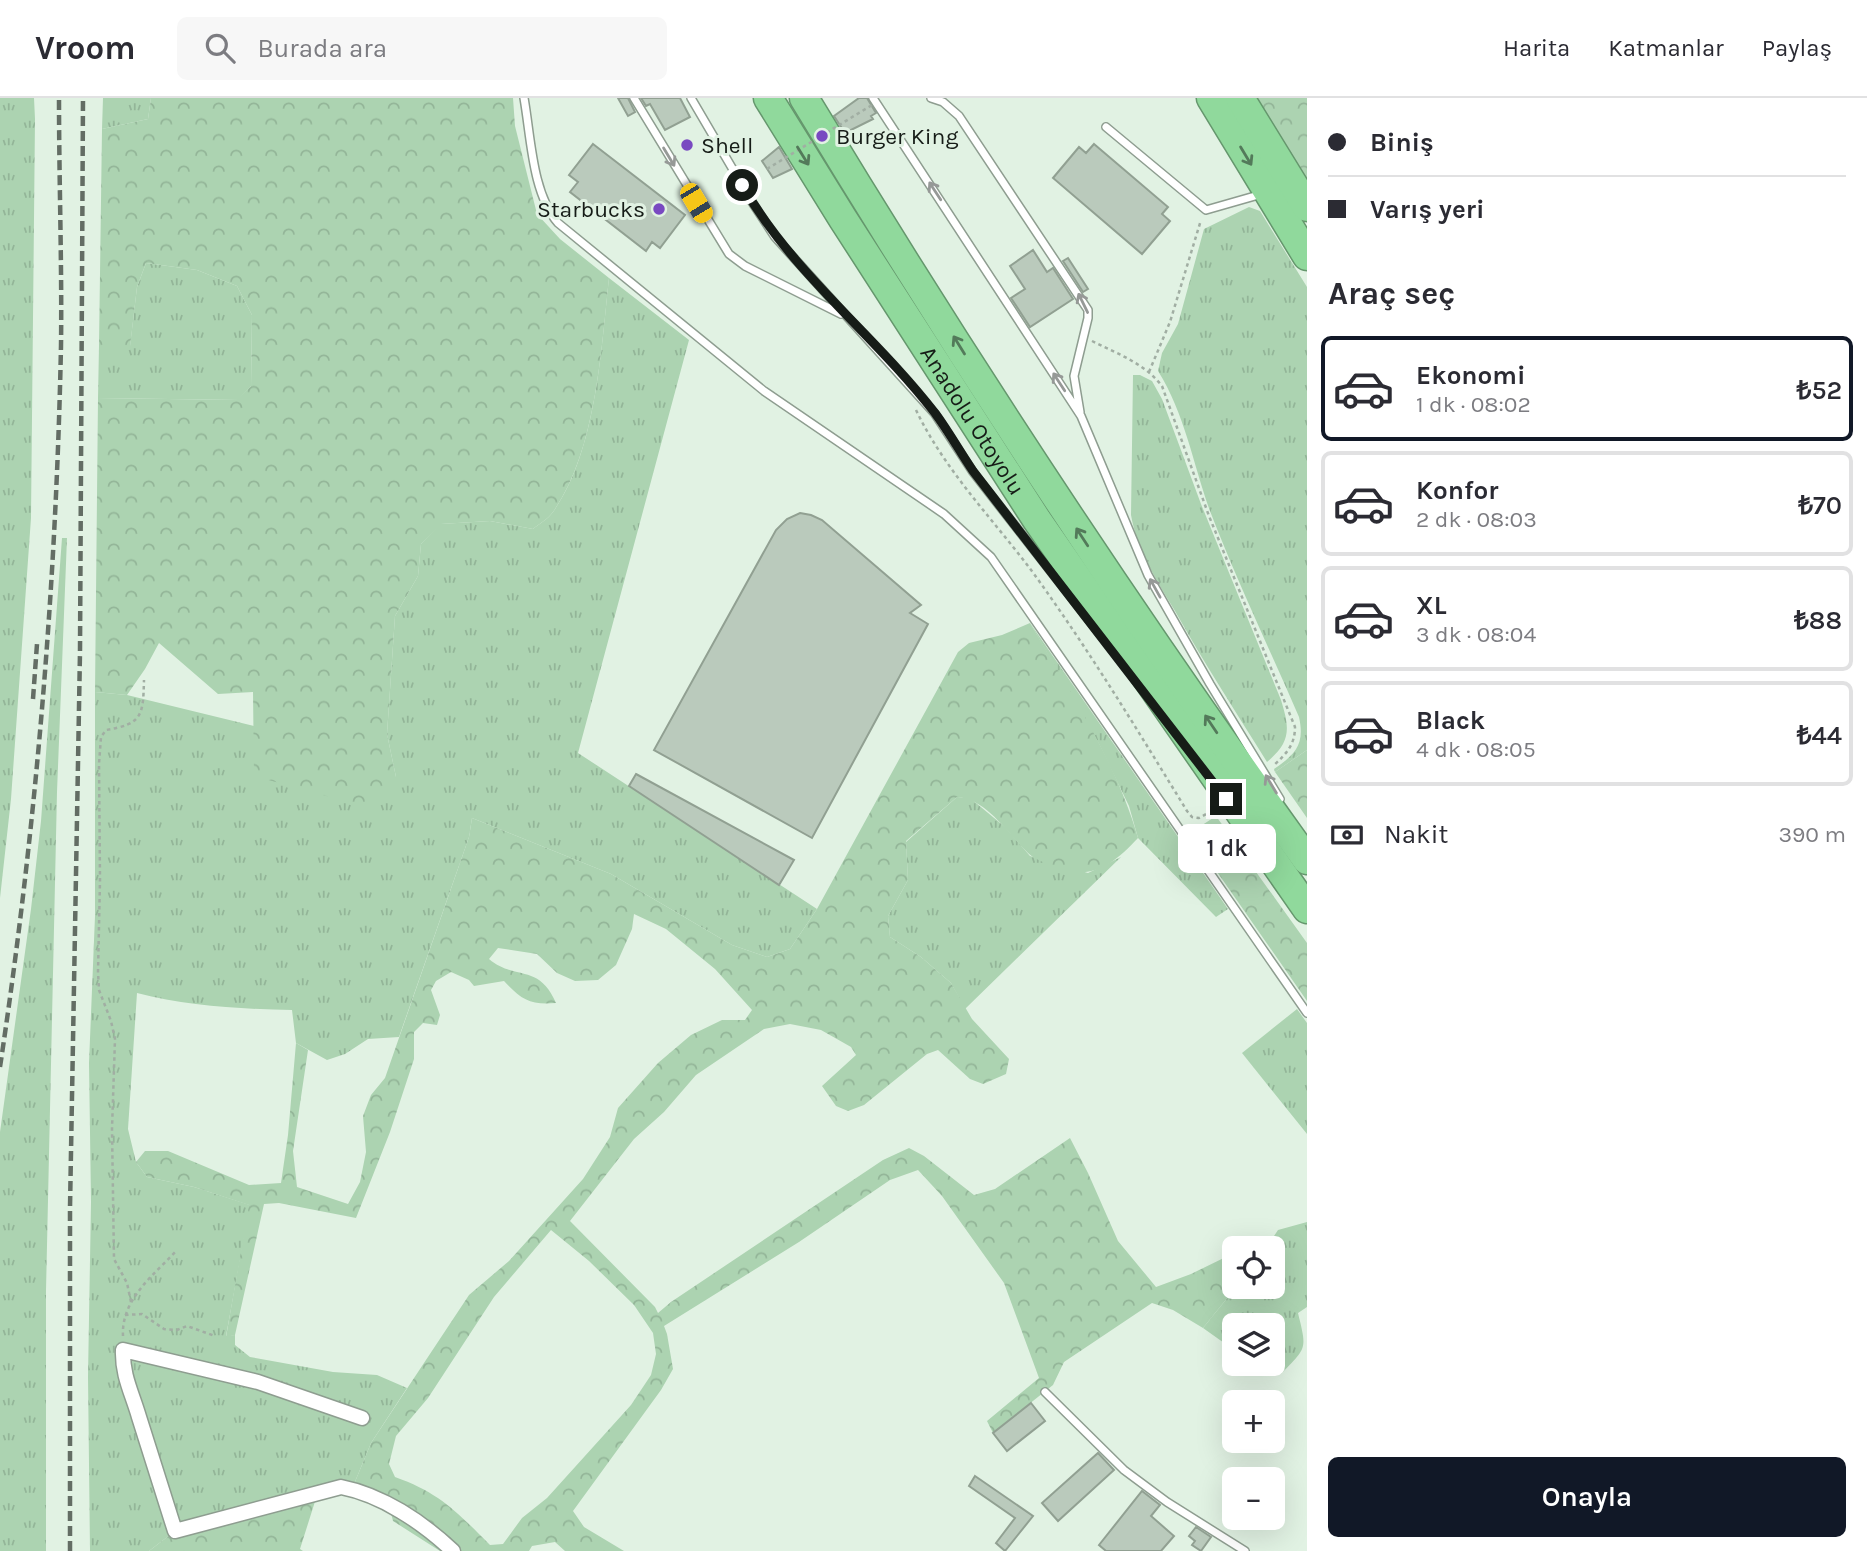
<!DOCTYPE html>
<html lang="tr">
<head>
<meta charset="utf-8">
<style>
  :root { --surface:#fff; --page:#f7f7f7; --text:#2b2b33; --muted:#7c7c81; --line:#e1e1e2; --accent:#111827 }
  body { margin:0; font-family:Karla,sans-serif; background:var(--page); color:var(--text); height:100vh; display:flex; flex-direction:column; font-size:26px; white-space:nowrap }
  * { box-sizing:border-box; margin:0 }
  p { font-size:23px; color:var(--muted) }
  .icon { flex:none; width:38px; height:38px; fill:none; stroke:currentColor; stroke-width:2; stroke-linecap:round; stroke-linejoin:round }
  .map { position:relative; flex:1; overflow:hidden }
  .sheet { display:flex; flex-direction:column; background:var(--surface); width:560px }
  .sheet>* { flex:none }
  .guide { display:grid; align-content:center; height:154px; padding:0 21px; background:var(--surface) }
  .controls { position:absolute; left:1222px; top:1138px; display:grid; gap:14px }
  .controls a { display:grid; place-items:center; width:63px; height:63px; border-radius:10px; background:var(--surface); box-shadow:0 7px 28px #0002; font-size:35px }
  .end { position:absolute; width:32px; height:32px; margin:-16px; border:9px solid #161c17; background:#fff; box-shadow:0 0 0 4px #fff }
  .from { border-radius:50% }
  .bubble { position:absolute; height:49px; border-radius:10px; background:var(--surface); box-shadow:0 7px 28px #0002; font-size:23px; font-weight:600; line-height:49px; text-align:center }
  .car { position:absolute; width:21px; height:42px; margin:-21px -10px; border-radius:9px; box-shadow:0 0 5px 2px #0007; background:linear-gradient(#f5c518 24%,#345 0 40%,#f5c518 0 76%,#345 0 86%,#f5c518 0) }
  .guide b { display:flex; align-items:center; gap:24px; height:66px; font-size:26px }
  .guide b+b { border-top:2px solid var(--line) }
  .guide i { width:18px; height:18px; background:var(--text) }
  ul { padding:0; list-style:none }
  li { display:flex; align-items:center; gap:21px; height:105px; margin:0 14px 10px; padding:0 7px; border:4px solid var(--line); border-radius:10px }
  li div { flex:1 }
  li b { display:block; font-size:26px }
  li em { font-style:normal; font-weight:600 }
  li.selected { border-color:var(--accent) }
  li>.icon { width:63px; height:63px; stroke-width:1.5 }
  h2 { padding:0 21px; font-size:32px; line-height:84px }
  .pay { display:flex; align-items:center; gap:18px; height:77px; padding:0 21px; font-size:26px }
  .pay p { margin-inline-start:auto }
  .primary-button { display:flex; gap:14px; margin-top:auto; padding:14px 21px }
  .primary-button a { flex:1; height:80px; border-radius:10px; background:var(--accent); color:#fff; font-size:28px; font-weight:600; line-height:80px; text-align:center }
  header { display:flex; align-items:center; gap:42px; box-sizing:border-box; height:98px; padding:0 35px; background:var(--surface); border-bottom:2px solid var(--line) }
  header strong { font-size:33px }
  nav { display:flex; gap:38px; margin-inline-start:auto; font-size:24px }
  .search { width:490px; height:63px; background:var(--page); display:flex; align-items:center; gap:18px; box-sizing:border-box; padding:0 24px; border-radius:10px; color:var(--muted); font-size:26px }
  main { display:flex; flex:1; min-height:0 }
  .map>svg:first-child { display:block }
</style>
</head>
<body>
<header>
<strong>Vroom</strong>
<div class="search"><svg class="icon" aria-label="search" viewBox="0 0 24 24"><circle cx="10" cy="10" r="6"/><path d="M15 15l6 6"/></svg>Burada ara</div>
<nav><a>Harita</a><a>Katmanlar</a><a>Paylaş</a></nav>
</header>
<main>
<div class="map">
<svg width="1307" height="1453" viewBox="0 0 1307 1453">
  <defs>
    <pattern id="grass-tufts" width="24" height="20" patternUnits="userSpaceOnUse" patternTransform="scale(1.75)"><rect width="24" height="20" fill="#acd3b1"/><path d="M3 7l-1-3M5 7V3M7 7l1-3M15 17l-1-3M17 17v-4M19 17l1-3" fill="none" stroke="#93b598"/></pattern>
    <pattern id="forest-crowns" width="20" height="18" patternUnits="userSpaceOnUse" patternTransform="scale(1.75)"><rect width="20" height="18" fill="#acd3b1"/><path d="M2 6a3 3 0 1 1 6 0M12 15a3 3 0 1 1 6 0" fill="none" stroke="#93b598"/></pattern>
  </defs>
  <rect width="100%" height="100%" fill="#e1f2e3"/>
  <path fill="url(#grass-tufts)" d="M0 0H34L35 21 31 420 11 701 0 800Z
    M103 0H151L148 21 102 31Z
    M1249 109 1260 113 1307 189V652L1275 674 1274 671C1296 656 1305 646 1299 619 1269 550 1237 483 1210 413 1193 366 1185 316 1158 273L1162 255 1178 226 1204 131Z
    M146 165 197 172 237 188 252 217 251 288 238 302 98 300 99 248H130L137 189Z
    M609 180 689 242 578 655 817 811 790 851 767 859 732 847 611 776 472 720 469 739 399 939 368 941 345 956 327 962 296 945 292 912C240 911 187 908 137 895L128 1031 136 1064 147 1079 194 1089 250 1107 226 1238 235 1237V1247L250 1259 333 1274 377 1277 407 1290 371 1345 352 1391 175 1433 149 1453H90L88 1279 91 1104 89 965 95 818V594L127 597 254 628 255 678 396 679 387 636 395 518 418 478 421 446 440 426 490 423 533 431C539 426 548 421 553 414 596 354 601 253 609 180Z
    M1133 277H1140L1152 283 1162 301 1201 406 1281 602C1290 631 1291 644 1267 664 1236 614 1204 565 1175 513 1157 483 1137 452 1131 417Z
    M62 440H67L57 694 46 1193V1453H0V1034L31 811 41 723Z
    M1030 525 1228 811 1216 819 1138 740 1129 708 1099 646Z
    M957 699 970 700 1005 729 1030 758 1088 775 1121 759 965 911 951 885 921 859 890 839 888 818 908 782 906 744Z
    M1297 911 1307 925V1036L1242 955Z
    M1307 1124V1209L1298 1215C1307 1252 1307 1249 1281 1276L1265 1265H1272V1227H1234V1252L1203 1230 1237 1188H1272V1150H1266L1278 1132Z"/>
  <path fill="url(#forest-crowns)" fill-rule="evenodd" d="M151 0H513L515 28 537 116 560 141 609 180C601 253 596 353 553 414 548 421 539 426 533 431L490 423 441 426 421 446 418 478 395 518 387 636 396 679 377 712 254 678 253 594 218 596 159 545 145 571 127 597 95 594 98 300 237 302 251 288 252 217 237 188 197 172 146 165 137 189 130 249 99 248 102 31 148 21Z
    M1257 0H1307V82Z
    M1030 525C1070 594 1116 663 1138 740 1110 770 1087 785 1047 766 1041 763 1033 760 1028 755 1008 736 987 701 957 699L906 743 908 782 888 818 890 839 921 859 951 885 972 921 1009 961 1006 976 983 986 970 981 938 952 927 956 864 1007 848 1013 836 1008 822 988 856 957 851 949 821 932 790 926 764 931 696 977 664 1014 634 1041 570 1123 655 1209 658 1215 671 1204 883 1062 909 1050 924 1058 974 1097 995 1091 1070 1040 1088 1075 1118 1143 1156 1189 1191 1176 1234 1155V1188H1237L1203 1230 1173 1212 1152 1205 1064 1264 1053 1287 993 1335 987 1323 1039 1280 1004 1185 942 1098 918 1072 890 1082 799 1144 664 1228 667 1236 673 1271 661 1292 573 1413 584 1429 624 1453H565L555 1444 532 1448 529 1453H440L393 1423 389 1407 352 1391 371 1345 469 1197 509 1163 583 1081 610 1039 618 1010 658 965 691 937 722 922H745L752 912 715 871 666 831 634 816 632 831 616 867 598 882 575 883 557 875 537 856 498 850 489 861C515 883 539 865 556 905 530 907 522 902 504 883L474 888 469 882 451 874 436 883 431 892 440 917 437 927 423 925 414 934V961L390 1034 356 1120 279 1105 264 1106 235 1237 226 1239 249 1107 194 1089 147 1079 136 1064 145 1053H168L249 1087 281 1085 288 1037 296 945 308 952 293 1053 297 1089 348 1106 360 1084 366 1054 363 1018 371 997 385 980 469 739 472 720 611 776 732 847 767 859 790 851 817 811 958 554 969 545 1002 537ZM551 1132 589 1163 634 1207 653 1235 656 1256 651 1277 631 1307 547 1400 522 1420 503 1446 490 1447C457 1414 440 1395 395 1379L389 1366 396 1338 428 1300 494 1199Z
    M1307 652V720L1275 674Z
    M1216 718 1307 845V903L1190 735Z
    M318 1394 300 1451 303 1453H149L175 1433Z"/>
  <path fill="#bacabc" stroke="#91a092" stroke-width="2" d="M618 0H628L635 14 628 18Z
    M641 0H680L690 19 665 32 650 6 646 8Z
    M859 0H867L876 15 871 18 873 21 845 35 834 18Z
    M593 46 685 117 660 150 652 144 646 153 570 94 578 84 569 77Z
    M1094 46 1168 109 1162 116 1170 123 1142 156 1053 80 1079 49 1086 55Z
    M779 49 792 71 773 80 762 63Z
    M1033 152 1047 174 1053 170 1073 201 1030 229 1011 200 1025 191 1010 168Z
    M1068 160 1088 191 1083 194 1063 163Z
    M800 415 811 417 822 422 921 507 910 515 928 526 812 740 654 652 776 432 787 421Z
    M636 676 794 762 779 787 629 688Z
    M1031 1305 1045 1323 1007 1353 993 1335Z
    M1098 1355 1114 1372 1058 1423 1042 1405Z
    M975 1378 1033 1418 1005 1453 996 1445 1015 1420 969 1388Z
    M1142 1393 1160 1407 1151 1418 1174 1438 1161 1453H1106L1099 1447Z
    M1196 1429 1211 1439 1201 1453 1192 1447 1195 1443 1189 1438Z"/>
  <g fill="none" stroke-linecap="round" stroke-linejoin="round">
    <g stroke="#8e9d90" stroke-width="10">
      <path id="lane" d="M524 0C531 39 532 95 558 125L764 293 944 416 991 459 1307 915
        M634 0 729 156 745 168 841 216
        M691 0 752 104 775 139 935 316 973 374 1099 535
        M873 0 1081 318 1148 477 1210 586 1280 701
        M931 0 943 4 959 18 1088 212V220L1074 278 1080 314
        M1106 29 1206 112 1262 96
        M1045 1294 1124 1372 1167 1404 1245 1453"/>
    </g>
    <g stroke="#8e9d90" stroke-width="17">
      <path id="street" d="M362 1320 258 1284 123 1252C122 1277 132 1295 139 1319 151 1357 163 1395 175 1433L341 1389C382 1397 422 1424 453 1453"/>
    </g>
    <g stroke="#65976d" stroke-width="31">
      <g id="highway">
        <path id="s1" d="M768 0 843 121 1037 422 1307 811"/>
        <path d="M804 0C961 260 1129 515 1307 762"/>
        <path d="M1211 0 1307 158"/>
        <path d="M1240 0 1307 109"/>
      </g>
    </g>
    <path stroke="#a1aea3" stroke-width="2.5" stroke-dasharray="3.5 3.5" stroke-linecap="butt" d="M1092 243C1118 256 1144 265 1162 288L1209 418 1295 629C1295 647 1286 656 1273 668
      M1149 274 1170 224 1201 122
      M916 312C945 373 994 422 1034 476 1089 552 1138 633 1187 713L1192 719 1199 720 1210 714
      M131 1204 127 1185 114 1161 112 1031 115 941 111 923 99 892 98 874 100 782 99 666 101 639 106 632C143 626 143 617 144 582
      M125 1217 142 1216 164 1231 177 1232 187 1228 215 1238
      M123 1238C121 1201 154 1177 177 1152"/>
    <use href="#lane" stroke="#fff" stroke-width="7"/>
    <use href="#street" stroke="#fff" stroke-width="14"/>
    <use href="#highway" stroke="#90d99c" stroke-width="28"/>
    <path stroke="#636d64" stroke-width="4.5" stroke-dasharray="10 5" stroke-linecap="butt" d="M33 601 37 546
      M0 969C36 730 56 489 61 248 62 166 59 83 59 0
      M70 1453V1110L80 554 83 0"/>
    <path stroke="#a1aea3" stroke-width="2.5" stroke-dasharray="3.5 3.5" stroke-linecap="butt" d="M767 71 872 7"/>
  </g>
  <defs><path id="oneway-shaft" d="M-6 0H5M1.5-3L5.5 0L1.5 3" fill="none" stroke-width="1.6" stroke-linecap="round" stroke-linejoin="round" transform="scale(1.75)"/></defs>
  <g stroke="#537a5a">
    <use href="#oneway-shaft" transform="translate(803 58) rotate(58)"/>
    <use href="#oneway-shaft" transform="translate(1246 58) rotate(59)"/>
    <use href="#oneway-shaft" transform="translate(959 247) rotate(-122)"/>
    <use href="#oneway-shaft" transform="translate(1082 439) rotate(-123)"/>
    <use href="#oneway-shaft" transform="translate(1211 626) rotate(-124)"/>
  </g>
  <g stroke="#969997">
    <use href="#oneway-shaft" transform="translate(669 59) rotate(59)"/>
    <use href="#oneway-shaft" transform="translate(935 93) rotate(-123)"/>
    <use href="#oneway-shaft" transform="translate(1083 205) rotate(-116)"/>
    <use href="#oneway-shaft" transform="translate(1059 284) rotate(-123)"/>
    <use href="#oneway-shaft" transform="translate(1155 490) rotate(-119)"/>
    <use href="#oneway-shaft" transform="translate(1271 686) rotate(-121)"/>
  </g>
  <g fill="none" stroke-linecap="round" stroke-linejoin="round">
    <path stroke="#161c17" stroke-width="9" d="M742 87C794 177 873 235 935 315 949 334 960 354 973 373L1226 701"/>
  </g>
  <g fill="#7949c1" stroke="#e1f2e3" stroke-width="2.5">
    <circle cx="822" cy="38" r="7"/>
    <circle cx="687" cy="47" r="7"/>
    <circle cx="659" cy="111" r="7"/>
  </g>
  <g text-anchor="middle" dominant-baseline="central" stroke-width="6" stroke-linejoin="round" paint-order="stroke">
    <g font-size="23" fill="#161c17" stroke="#e1f2e3" text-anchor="start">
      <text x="836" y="38">Burger King</text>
      <text x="701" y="47">Shell</text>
      <text x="645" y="111" text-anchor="end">Starbucks</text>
    </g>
    <g font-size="23" fill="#161c17" stroke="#e1f2e3">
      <text stroke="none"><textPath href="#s1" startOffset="382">Anadolu Otoyolu</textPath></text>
    </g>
  </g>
</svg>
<div class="controls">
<a><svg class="icon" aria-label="locate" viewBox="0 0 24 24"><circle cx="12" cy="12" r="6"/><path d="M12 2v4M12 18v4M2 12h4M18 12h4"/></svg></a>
<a><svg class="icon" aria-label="layers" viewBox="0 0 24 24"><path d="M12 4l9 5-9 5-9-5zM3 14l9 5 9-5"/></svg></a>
<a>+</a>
<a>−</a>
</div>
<i class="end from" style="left:742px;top:87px"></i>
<i class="end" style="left:1226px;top:701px"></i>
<div class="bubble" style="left:1178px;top:726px;width:98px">1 dk</div>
<i class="car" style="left:696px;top:105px;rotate:149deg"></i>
</div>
<section class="sheet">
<div class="guide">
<b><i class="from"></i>Biniş</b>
<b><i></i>Varış yeri</b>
</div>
<h2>Araç seç</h2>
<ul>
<li class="selected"><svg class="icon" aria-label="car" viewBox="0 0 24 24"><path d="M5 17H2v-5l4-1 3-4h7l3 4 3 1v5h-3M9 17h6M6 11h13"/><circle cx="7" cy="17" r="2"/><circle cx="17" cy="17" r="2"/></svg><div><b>Ekonomi</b><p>1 dk · 08:02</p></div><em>₺52</em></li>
<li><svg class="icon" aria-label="car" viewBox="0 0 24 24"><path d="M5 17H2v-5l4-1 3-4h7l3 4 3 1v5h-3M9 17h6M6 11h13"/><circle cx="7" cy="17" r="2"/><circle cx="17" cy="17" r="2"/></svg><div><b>Konfor</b><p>2 dk · 08:03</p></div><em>₺70</em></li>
<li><svg class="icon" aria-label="car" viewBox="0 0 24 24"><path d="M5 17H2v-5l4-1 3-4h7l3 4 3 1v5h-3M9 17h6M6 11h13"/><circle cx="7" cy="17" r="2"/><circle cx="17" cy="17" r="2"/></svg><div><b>XL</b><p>3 dk · 08:04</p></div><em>₺88</em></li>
<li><svg class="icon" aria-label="car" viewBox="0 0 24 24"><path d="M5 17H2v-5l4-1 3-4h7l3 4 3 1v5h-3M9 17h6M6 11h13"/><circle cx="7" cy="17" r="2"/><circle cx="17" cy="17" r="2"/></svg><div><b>Black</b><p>4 dk · 08:05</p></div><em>₺44</em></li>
</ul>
<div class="pay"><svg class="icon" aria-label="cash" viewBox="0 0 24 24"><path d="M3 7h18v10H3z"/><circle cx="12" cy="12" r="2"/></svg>Nakit<p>390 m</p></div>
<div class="primary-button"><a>Onayla</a></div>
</section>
</main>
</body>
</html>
